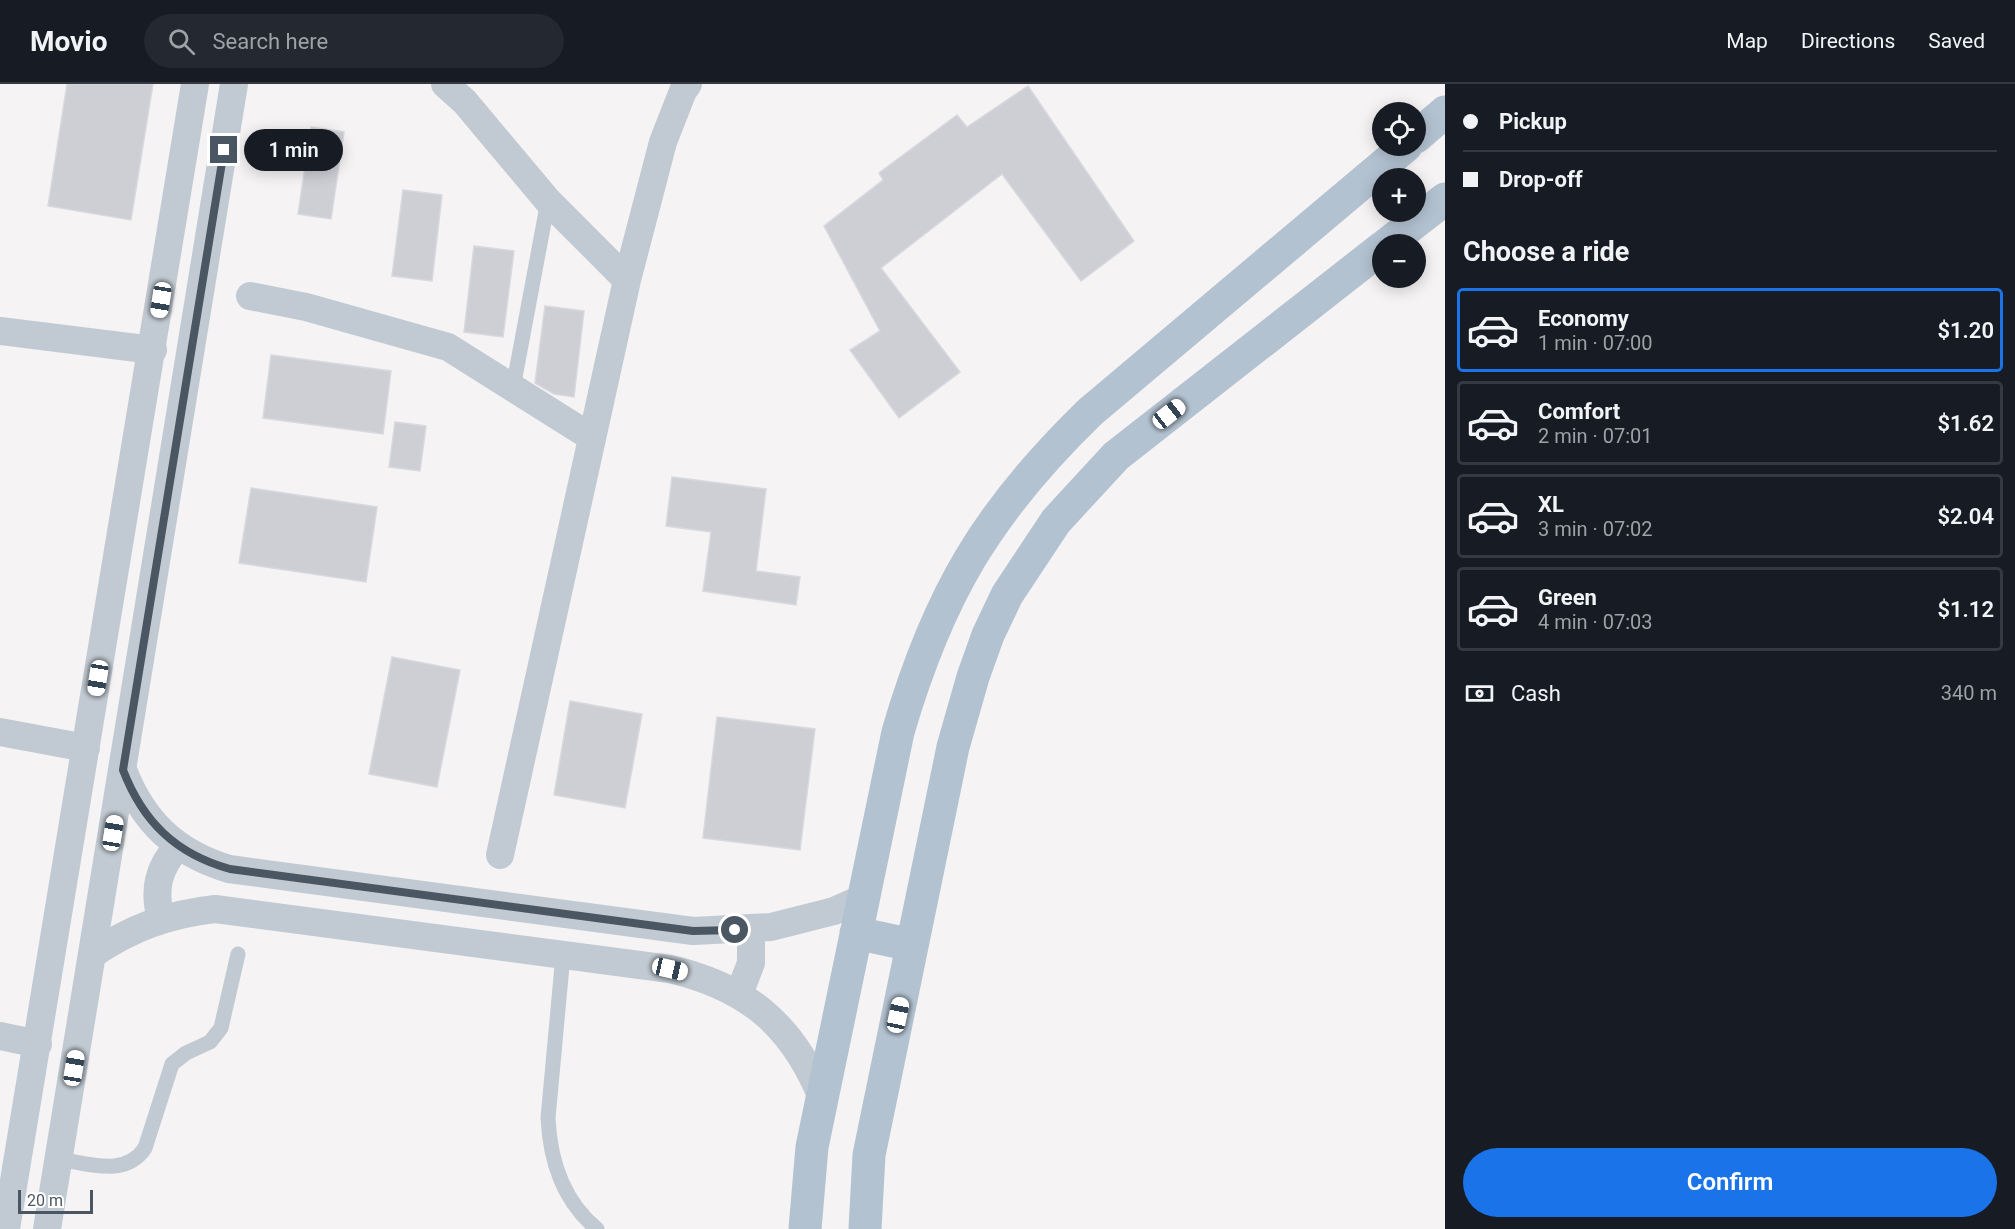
<!DOCTYPE html>
<html lang="en">
<head>
<meta charset="utf-8">
<style>
  :root { --surface:#171b24; --page:#242831; --text:#f1f3f6; --muted:#9ea1a6; --line:#363941; --accent:#1a73e8 }
  body { margin:0; font-family:Roboto,sans-serif; background:var(--page); color:var(--text); height:100vh; display:flex; flex-direction:column; font-size:22px; white-space:nowrap }
  * { box-sizing:border-box; margin:0 }
  p { font-size:20px; color:var(--muted) }
  .icon { flex:none; width:33px; height:33px; fill:none; stroke:currentColor; stroke-width:2; stroke-linecap:round; stroke-linejoin:round }
  .map { position:relative; flex:1; overflow:hidden }
  .sheet { display:flex; flex-direction:column; background:var(--surface); width:570px }
  .sheet>* { flex:none }
  .guide { display:grid; align-content:center; height:132px; padding:0 18px; background:var(--surface) }
  .tools { position:absolute; left:1372px; top:18px; display:grid; gap:12px }
  .tools a { display:grid; place-items:center; width:54px; height:54px; border-radius:50%; background:var(--surface); box-shadow:0 3px 15px #0003; font-size:30px }
  .scale { position:absolute; left:18px; bottom:15px; width:75px; box-sizing:border-box; padding-left:6px; border:3px solid #4a5661; border-top:0; font-size:16px; line-height:21px; white-space:nowrap; color:#4a5661; -webkit-text-stroke:4px #fff; paint-order:stroke }
  .end { position:absolute; width:27px; height:27px; margin:-14px; border:8px solid #4a5661; background:#fff; box-shadow:0 0 0 3px #fff }
  .from { border-radius:50% }
  .bubble { position:absolute; height:42px; border-radius:21px; background:var(--surface); box-shadow:0 3px 15px #0003; font-size:20px; font-weight:600; line-height:42px; text-align:center }
  .car { position:absolute; width:18px; height:36px; margin:-18px -9px; border-radius:8px; box-shadow:0 0 4px 2px #0007; background:linear-gradient(#fff 24%,#345 0 40%,#fff 0 76%,#345 0 86%,#fff 0) }
  .guide b { display:flex; align-items:center; gap:21px; height:57px; font-size:22px }
  .guide b+b { border-top:2px solid var(--line) }
  .guide i { width:15px; height:15px; background:var(--text) }
  ul { padding:0; list-style:none }
  li { display:flex; align-items:center; gap:18px; height:84px; margin:0 12px 9px; padding:0 6px; border:3px solid var(--line); border-radius:6px }
  li div { flex:1 }
  li b { display:block; font-size:22px }
  li em { font-style:normal; font-weight:600 }
  li.on { border-color:var(--accent) }
  li>.icon { width:54px; height:54px; stroke-width:1.5 }
  h2 { padding:0 18px; font-size:27px; line-height:72px }
  .pay { display:flex; align-items:center; gap:15px; height:66px; padding:0 18px; font-size:22px }
  .pay p { margin-inline-start:auto }
  .primary-button { display:flex; gap:12px; margin-top:auto; padding:12px 18px }
  .primary-button a { flex:1; height:69px; border-radius:36px; background:var(--accent); color:#fff; font-size:24px; font-weight:600; line-height:69px; text-align:center }
  header { display:flex; align-items:center; gap:36px; box-sizing:border-box; height:84px; padding:0 30px; background:var(--surface); border-bottom:2px solid var(--line) }
  header strong { font-size:28px }
  nav { display:flex; gap:33px; margin-inline-start:auto; font-size:21px }
  .search { width:420px; height:54px; background:var(--page); display:flex; align-items:center; gap:15px; box-sizing:border-box; padding:0 21px; border-radius:33px; color:var(--muted); font-size:22px }
  main { display:flex; flex:1; min-height:0 }
  .map>svg:first-child { display:block }
</style>
</head>
<body>
<header>
<strong>Movio</strong>
<div class="search"><svg class="icon" aria-label="search" viewBox="0 0 24 24"><circle cx="10" cy="10" r="6"/><path d="M15 15l6 6"/></svg>Search here</div>
<nav><a>Map</a><a>Directions</a><a>Saved</a></nav>
</header>
<main>
<div class="map">
<svg width="1445" height="1145" viewBox="0 0 1445 1145">
  <rect width="100%" height="100%" fill="#f5f3f3"/>
  <path fill="#cdcfd5" stroke="#d7d9de" stroke-width="1.5" d="M67 0H153L131 136 48 122Z
    M1028 2 1134 157 1081 197 1002 90 881 184 960 288 899 334 850 266 880 247 824 142 883 96 879 89 957 31 967 43Z
    M311 43 344 48 331 135 298 130Z
    M403 106 442 111 432 197 392 192Z
    M474 162 514 167 503 253 464 248Z
    M545 222 584 227 574 313 554 310 535 299Z
    M271 271 391 287 383 350 263 334Z
    M395 338 426 342 420 387 389 383Z
    M672 393 766 405 756 487 800 493 796 521 703 507 711 448 666 442Z
    M251 404 377 423 366 498 239 479Z
    M392 573 460 586 437 703 369 690Z
    M570 617 642 630 625 724 554 711Z
    M717 633 815 645 800 766 703 754Z"/>
  <g fill="none" stroke-linecap="round" stroke-linejoin="round">
    <path stroke="#c1cad2" stroke-width="15" d="M513 304 548 117
      M563 871 548 1034C550 1076 563 1117 597 1145
      M58 1075C88 1079 125 1094 145 1064L172 980 186 969 210 958 221 944 238 870"/>
    <path stroke="#c1cad2" stroke-width="28" d="M445 0 465 18 548 117 627 196
      M250 212 306 223 448 263 591 353
      M0 247 153 266
      M0 648 86 664
      M123 686C143 738 176 769 229 785L693 847 771 843 834 827 863 814
      M500 771 627 196 663 58 683 7 688 0
      M161 835C153 806 158 784 178 762
      M93 870C131 844 169 830 215 825L670 885C747 903 793 941 822 1014
      M739 910 751 879V845
      M0 952 38 960
      M6 1145 195 0
      M47 1145 234 0"/>
    <path stroke="#b3c2d1" stroke-width="33" d="M1416 53 1445 28
      M1387 160 1445 115
      M856 849 912 861
      M805 1145 812 1063 898 648C938 511 987 428 1090 328L1406 62
      M865 1145 869 1071 953 663 973 593 988 551 1007 511 1056 437 1116 372 1383 163"/>
  </g>
  <g fill="none" stroke-linecap="round" stroke-linejoin="round">
    <path stroke="#4a5661" stroke-width="8" d="M224 66 123 686C143 738 176 770 230 785L693 847 735 846"/>
  </g>
</svg>
<div class="tools">
<a><svg class="icon" aria-label="locate" viewBox="0 0 24 24"><circle cx="12" cy="12" r="6"/><path d="M12 2v4M12 18v4M2 12h4M18 12h4"/></svg></a>
<a>+</a>
<a>−</a>
</div>
<div class="scale">20 m</div>
<i class="end from" style="left:735px;top:846px"></i>
<i class="end" style="left:224px;top:66px"></i>
<div class="bubble" style="left:244px;top:45px;width:99px">1 min</div>
<i class="car" style="left:161px;top:216px;rotate:189deg"></i>
<i class="car" style="left:1169px;top:330px;rotate:52deg"></i>
<i class="car" style="left:98px;top:594px;rotate:189deg"></i>
<i class="car" style="left:113px;top:749px;rotate:9deg"></i>
<i class="car" style="left:670px;top:885px;rotate:103deg"></i>
<i class="car" style="left:898px;top:931px;rotate:12deg"></i>
<i class="car" style="left:74px;top:984px;rotate:9deg"></i>
</div>
<section class="sheet">
<div class="guide">
<b><i class="from"></i>Pickup</b>
<b><i></i>Drop-off</b>
</div>
<h2>Choose a ride</h2>
<ul>
<li class="on"><svg class="icon" aria-label="car" viewBox="0 0 24 24"><path d="M5 17H2v-5l4-1 3-4h7l3 4 3 1v5h-3M9 17h6M6 11h13"/><circle cx="7" cy="17" r="2"/><circle cx="17" cy="17" r="2"/></svg><div><b>Economy</b><p>1 min · 07:00</p></div><em>$1.20</em></li>
<li><svg class="icon" aria-label="car" viewBox="0 0 24 24"><path d="M5 17H2v-5l4-1 3-4h7l3 4 3 1v5h-3M9 17h6M6 11h13"/><circle cx="7" cy="17" r="2"/><circle cx="17" cy="17" r="2"/></svg><div><b>Comfort</b><p>2 min · 07:01</p></div><em>$1.62</em></li>
<li><svg class="icon" aria-label="car" viewBox="0 0 24 24"><path d="M5 17H2v-5l4-1 3-4h7l3 4 3 1v5h-3M9 17h6M6 11h13"/><circle cx="7" cy="17" r="2"/><circle cx="17" cy="17" r="2"/></svg><div><b>XL</b><p>3 min · 07:02</p></div><em>$2.04</em></li>
<li><svg class="icon" aria-label="car" viewBox="0 0 24 24"><path d="M5 17H2v-5l4-1 3-4h7l3 4 3 1v5h-3M9 17h6M6 11h13"/><circle cx="7" cy="17" r="2"/><circle cx="17" cy="17" r="2"/></svg><div><b>Green</b><p>4 min · 07:03</p></div><em>$1.12</em></li>
</ul>
<div class="pay"><svg class="icon" aria-label="cash" viewBox="0 0 24 24"><path d="M3 7h18v10H3z"/><circle cx="12" cy="12" r="2"/></svg>Cash<p>340 m</p></div>
<div class="primary-button"><a>Confirm</a></div>
</section>
</main>
</body>
</html>
